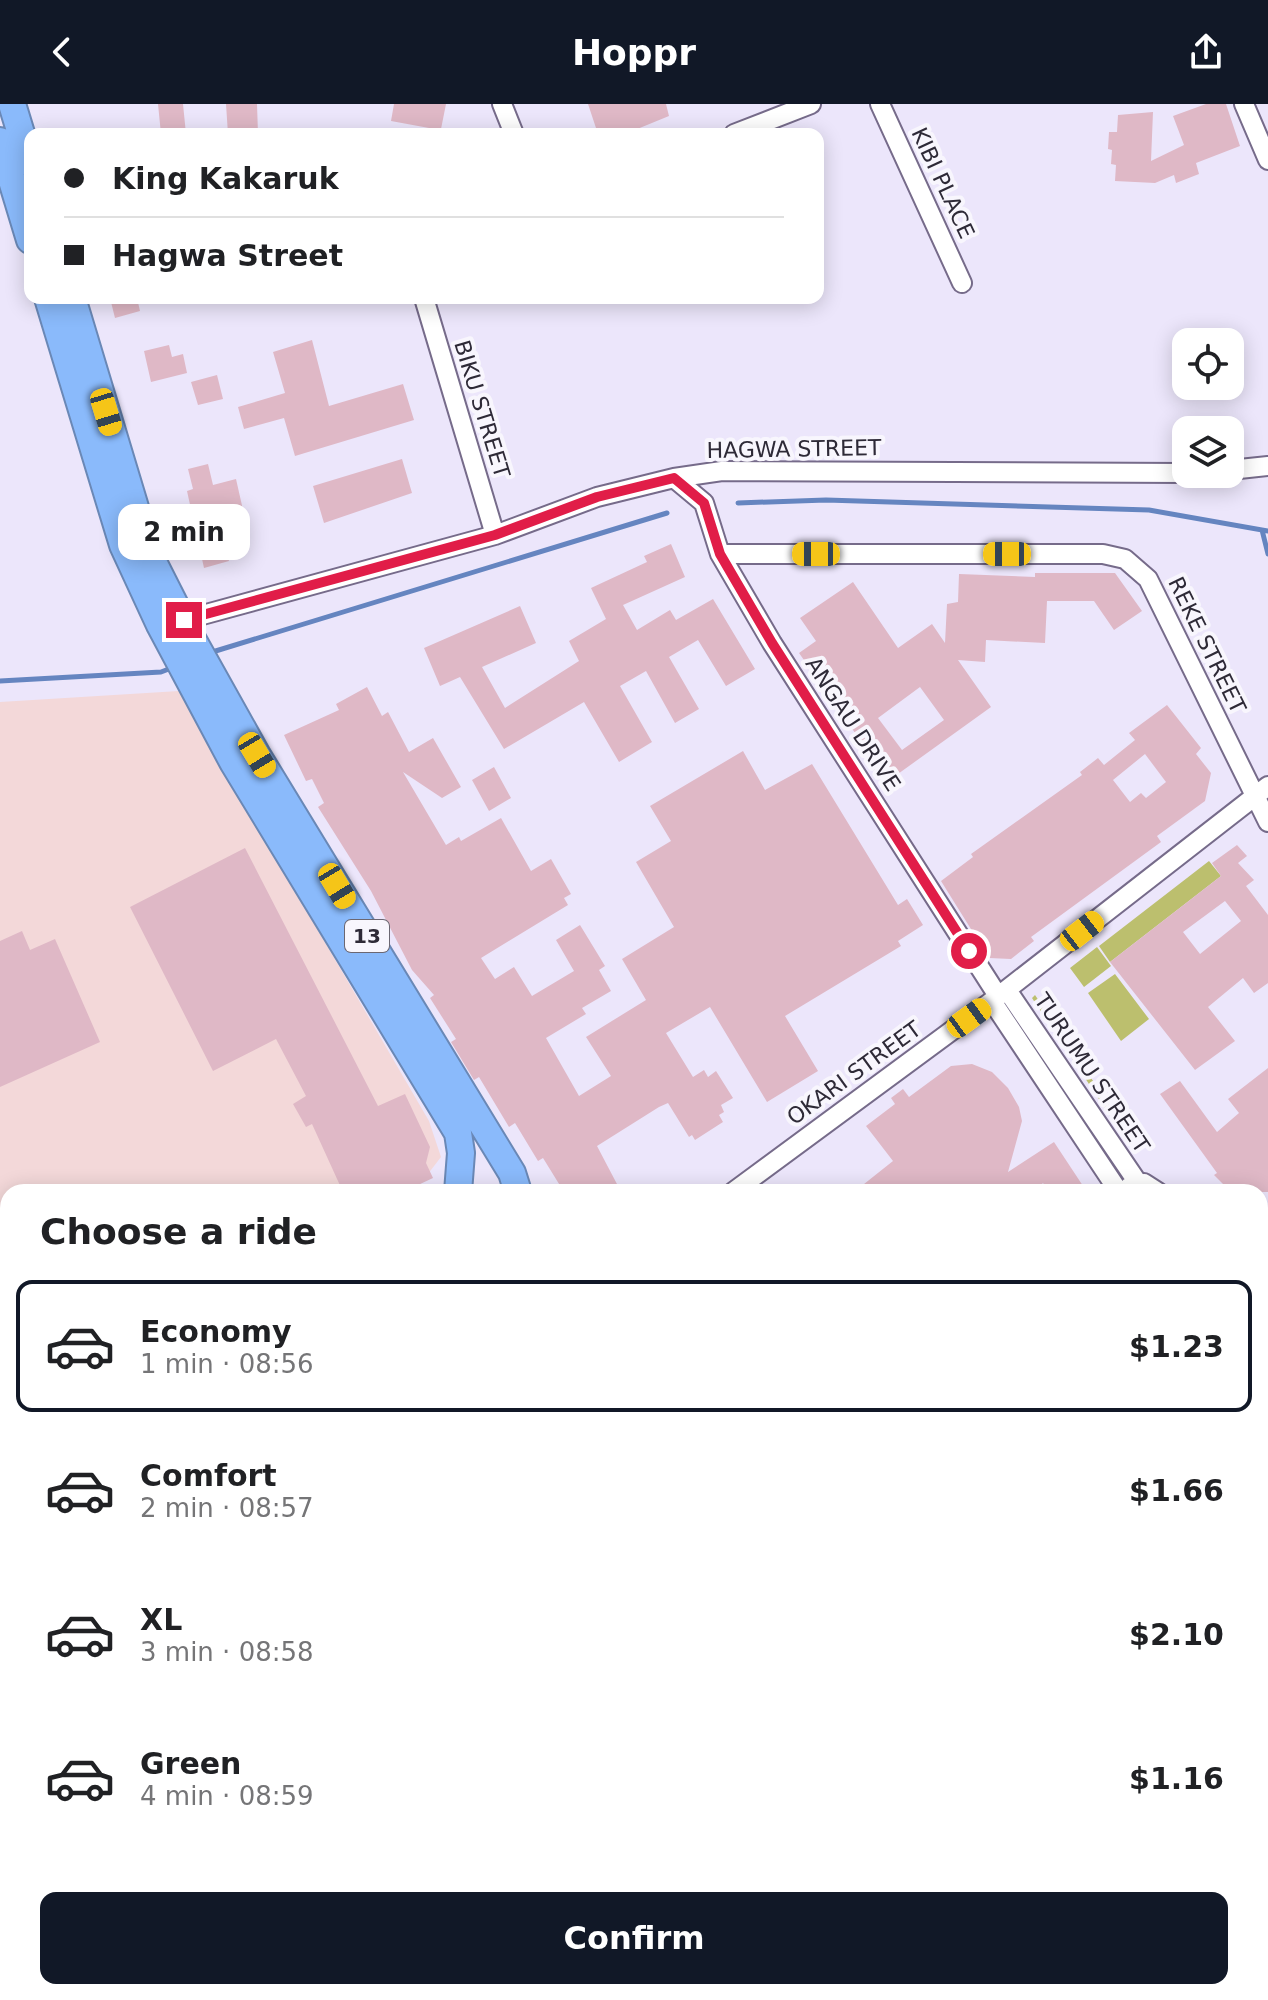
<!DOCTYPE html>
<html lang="en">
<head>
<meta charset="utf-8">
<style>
  :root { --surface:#fff; --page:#f6f6f6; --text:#202124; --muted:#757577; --line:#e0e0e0; --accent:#111827 }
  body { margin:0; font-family:"DejaVu Sans",sans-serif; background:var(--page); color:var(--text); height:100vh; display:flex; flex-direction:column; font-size:30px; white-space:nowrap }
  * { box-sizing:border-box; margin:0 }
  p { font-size:26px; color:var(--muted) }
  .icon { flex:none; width:44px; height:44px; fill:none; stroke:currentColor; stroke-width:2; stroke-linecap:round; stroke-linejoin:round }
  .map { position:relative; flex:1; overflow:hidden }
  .side { position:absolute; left:0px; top:1080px; width:1268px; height:816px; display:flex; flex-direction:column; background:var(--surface); border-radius:24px 24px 0 0; box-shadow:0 4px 20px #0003 }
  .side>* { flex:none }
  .top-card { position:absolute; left:24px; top:24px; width:800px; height:176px; border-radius:16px; box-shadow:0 4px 20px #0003; display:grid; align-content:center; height:176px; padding:0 40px; background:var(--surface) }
  .fabs { position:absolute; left:1172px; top:224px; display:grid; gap:16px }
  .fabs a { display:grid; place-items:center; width:72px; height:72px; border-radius:16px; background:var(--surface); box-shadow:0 4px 20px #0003; font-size:40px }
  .end { position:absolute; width:36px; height:36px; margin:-18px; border:10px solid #e11d48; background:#fff; box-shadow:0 0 0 4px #fff }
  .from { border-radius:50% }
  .bubble { position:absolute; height:56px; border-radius:16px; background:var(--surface); box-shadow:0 4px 20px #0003; font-size:26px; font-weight:700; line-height:56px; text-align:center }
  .car { position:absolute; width:24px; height:48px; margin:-24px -12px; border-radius:10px; box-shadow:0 0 6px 2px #0007; background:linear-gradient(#f5c518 24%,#345 0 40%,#f5c518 0 76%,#345 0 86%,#f5c518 0) }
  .top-card b { display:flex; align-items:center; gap:28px; height:76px; font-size:30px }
  .top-card b+b { border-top:2px solid var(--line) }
  .top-card i { width:20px; height:20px; background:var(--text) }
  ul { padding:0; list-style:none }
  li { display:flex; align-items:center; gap:24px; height:132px; margin:0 16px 12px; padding:0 24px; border:4px solid transparent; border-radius:16px }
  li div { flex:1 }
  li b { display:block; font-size:30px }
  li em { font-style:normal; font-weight:700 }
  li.selected { border-color:var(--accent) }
  li>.icon { width:72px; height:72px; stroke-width:1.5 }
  h2 { padding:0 40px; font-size:36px; line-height:96px }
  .button { display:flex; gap:16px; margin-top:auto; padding:16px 40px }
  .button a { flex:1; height:92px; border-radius:16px; background:var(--accent); color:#fff; font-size:32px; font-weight:700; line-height:92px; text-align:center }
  header { display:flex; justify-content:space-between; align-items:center; height:104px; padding:0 40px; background:var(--accent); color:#fff; font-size:36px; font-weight:700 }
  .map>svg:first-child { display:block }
</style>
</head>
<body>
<header><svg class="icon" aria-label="back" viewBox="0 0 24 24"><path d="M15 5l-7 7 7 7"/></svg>Hoppr<svg class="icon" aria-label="share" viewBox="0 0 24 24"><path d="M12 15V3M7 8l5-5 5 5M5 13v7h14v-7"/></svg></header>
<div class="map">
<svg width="1268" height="1896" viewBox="0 0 1268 1896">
  <rect width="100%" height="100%" fill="#ece6fb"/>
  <path fill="#f3d8d9" d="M179 587 429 1017 441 1053 414 1088H8V1248L0 1251V598Z
    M8 1340V1746L0 1748V1343Z"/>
  <path fill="#bcbf6e" d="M1209 757 1221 772 1110 858 1099 842Z
    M1097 843 1111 862 1084 883 1070 864Z
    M1115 870 1149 915 1121 937 1088 889Z
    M1035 891 1139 1045 1134 1048 1032 894Z
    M8 1342V1626L0 1606V1345Z"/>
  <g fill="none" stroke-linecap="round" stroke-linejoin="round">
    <path stroke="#6585c0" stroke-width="5" d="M738 399 826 396 1149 406 1268 427
      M1262 426 1268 450
      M209 549 667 409
      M0 577 161 568 174 563"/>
  </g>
  <path fill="#dfb8c6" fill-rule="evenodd" d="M158 0H183L186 30H161Z
    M226 0H257L258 30H228Z
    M394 0H446L440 30H428L429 24 391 17Z
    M588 0H666L669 12 625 30H598Z
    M1206 0H1226L1240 42 1196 59 1199 70 1176 79 1174 71 1155 79 1115 77 1116 61 1111 60 1112 46 1108 45 1109 28H1117L1118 11 1153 8 1151 57 1184 41 1173 12Z
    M110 194H137L140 207 115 214Z
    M312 236 329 302 403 280 414 316 295 352 284 314 244 325 238 303 285 289 273 248Z
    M169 241 172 253 183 250 187 269 151 278 144 247Z
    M217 271 223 295 198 301 191 278Z
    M402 355 412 389 324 419 313 382Z
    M208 360 213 381 236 375 243 406 217 412 229 457 204 464 187 387 193 385 188 365Z
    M671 440 685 473 623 501 637 526 670 506 676 516 713 495 755 565 726 582 698 536 669 553 699 605 675 619 646 567 620 582 652 638 619 658 584 598 504 645 460 573 440 582 424 544 520 502 536 539 482 563 505 604 579 557 569 537 606 515 591 484 647 458 644 452Z
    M1035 469H1115L1142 507 1114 526 1094 497H1047L1045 539 986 536 985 558 958 556 991 603 884 680 856 639 860 636 799 549 816 537 800 514 853 478 898 544 932 520 945 539 947 500 958 498 959 470 1035 473ZM920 583 944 616 902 646 878 614Z
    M367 583 382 612 388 608 409 648 433 634 461 683 442 694 403 668 446 741 459 733 461 737 501 714 531 767 551 755 571 790 564 794 568 801 481 854 495 875 514 863 532 892 574 867 556 836 580 821 605 862 599 866 611 887 582 904 586 910 546 934 579 992 611 972 586 933 646 896 622 855 674 823 636 758 671 737 650 702 743 647 765 686 812 660 898 801 907 795 923 821 898 837 901 842 785 912 818 967 767 998 710 903 666 929 693 973 704 966 708 973 716 967 733 994 721 1001 724 1008 719 1011 723 1018 695 1036 692 1031 689 1033 668 999 659 1003 597 1042 618 1082 608 1088H564L543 1054 538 1057 515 1019 509 1023 479 973 474 976 451 938 456 935 430 894 434 891 412 866 371 787 318 703 324 699 312 675 306 677 284 631 339 606 336 600Z
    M1167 601 1201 644 1196 650 1211 669 1205 697 1157 732 1161 738 1031 833 1034 837 1011 855 989 854 941 777 973 753 971 750 1082 671 1080 668 1098 654 1104 661 1135 636 1129 629ZM1145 650 1166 678 1146 694 1141 689 1130 698 1113 676Z
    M494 663 511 694 489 707 472 676Z
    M1237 741 1247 752 1238 759 1254 776 1246 782 1268 811V879L1254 889 1243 874 1208 903 1235 937 1195 966 1110 858 1221 772 1212 759ZM1225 797 1241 817 1200 850 1183 828Z
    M245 744 378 1002 405 990 430 1043 426 1059 433 1074 403 1088H343L312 1020 306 1023 293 1000 306 992 276 935 213 967 130 803Z
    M22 827 30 846 55 835 100 938 0 983V837Z
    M972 960 992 968 1008 984 1019 1003 1022 1017 1008 1068 1054 1038 1087 1088H1049L1043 1079 1034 1088H854L893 1057 866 1022 895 1000 891 994 903 985 909 993 951 962Z
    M1268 964V1088H1231L1214 1071 1217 1069 1160 990 1180 977 1217 1028 1239 1009 1228 995Z"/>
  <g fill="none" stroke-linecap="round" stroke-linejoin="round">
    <g stroke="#766b8a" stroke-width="22">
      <path id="minor" d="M502 0 514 30
        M880 0 962 179
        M1244 0 1268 56
        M734 30 811 0
        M424 194 495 431
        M1230 366 1268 362
        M674 374 704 399 720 450 772 539 998 892
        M720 450H1103L1125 455 1148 475 1268 718
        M184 516 495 431 597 393 674 374 722 367 1186 369
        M1007 886 1138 1079
        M992 897 1119 1088
        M1129 1083 1144 1079 1158 1088
        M733 1088 992 897 1268 682
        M1260 1254 1268 1263
        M1260 1396 1268 1389
        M0 1763 8 1761
        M503 1896 504 1888"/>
    </g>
    <g stroke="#6a88b6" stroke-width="30">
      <path id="highway" d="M12 0 30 59
        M0 37 30 136
        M48 194 123 441 160 521 233 658 458 1029 461 1049 458 1088
        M72 194 149 450 190 531 257 651 512 1069 518 1088
        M0 1275 8 1272
        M0 1317 8 1314
        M1119 1888 1128 1896
        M1162 1888 1168 1896"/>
    </g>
    <use href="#minor" stroke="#fff" stroke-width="18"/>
    <use href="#highway" stroke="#8abafb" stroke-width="26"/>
  </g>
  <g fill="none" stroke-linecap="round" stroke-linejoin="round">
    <path stroke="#e11d48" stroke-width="10" d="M184 516 495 431 597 393 674 374 704 399 720 450 772 539 969 847"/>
  </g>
  <g text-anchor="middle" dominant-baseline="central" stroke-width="8" stroke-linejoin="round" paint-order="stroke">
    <rect fill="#f8f6fd" stroke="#6b6772" stroke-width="2" x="345" y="816" width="44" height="32" rx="6"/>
    <g font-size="20" font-weight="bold" fill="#2e2a37">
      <text x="367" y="832">13</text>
    </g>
    <g font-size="22" fill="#2e2a37" stroke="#f8f6fd">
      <text transform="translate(943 79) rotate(65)">KIBI PLACE</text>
      <text transform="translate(482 305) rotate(73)">BIKU STREET</text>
      <text transform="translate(794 345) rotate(-1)">HAGWA STREET</text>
      <text transform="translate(1207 541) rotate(64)">REKE STREET</text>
      <text transform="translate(853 620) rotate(57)">ANGAU DRIVE</text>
      <text transform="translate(854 969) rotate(-36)">OKARI STREET</text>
      <text transform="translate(1092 969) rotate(56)">TURUMU STREET</text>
    </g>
  </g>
</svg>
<div class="fabs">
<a><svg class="icon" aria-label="locate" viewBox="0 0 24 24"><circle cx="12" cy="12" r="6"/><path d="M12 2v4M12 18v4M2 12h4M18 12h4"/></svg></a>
<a><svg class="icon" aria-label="layers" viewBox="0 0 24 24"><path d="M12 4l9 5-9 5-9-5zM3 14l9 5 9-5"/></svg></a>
</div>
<i class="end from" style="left:969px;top:847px"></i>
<i class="end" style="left:184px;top:516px"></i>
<div class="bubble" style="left:118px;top:400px;width:132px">2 min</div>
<i class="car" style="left:106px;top:308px;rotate:163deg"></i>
<i class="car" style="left:816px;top:450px;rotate:270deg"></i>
<i class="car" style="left:1007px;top:450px;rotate:270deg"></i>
<i class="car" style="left:257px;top:651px;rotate:149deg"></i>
<i class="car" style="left:337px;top:782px;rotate:149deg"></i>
<i class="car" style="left:1082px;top:827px;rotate:52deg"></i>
<i class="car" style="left:969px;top:914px;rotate:54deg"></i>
<div class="top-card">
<b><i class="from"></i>King Kakaruk</b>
<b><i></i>Hagwa Street</b>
</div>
<section class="side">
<h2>Choose a ride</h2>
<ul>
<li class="selected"><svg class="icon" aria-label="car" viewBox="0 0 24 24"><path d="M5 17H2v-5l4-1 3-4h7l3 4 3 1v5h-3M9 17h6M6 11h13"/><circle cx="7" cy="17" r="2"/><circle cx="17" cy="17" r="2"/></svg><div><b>Economy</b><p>1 min · 08:56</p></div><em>$1.23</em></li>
<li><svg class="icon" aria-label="car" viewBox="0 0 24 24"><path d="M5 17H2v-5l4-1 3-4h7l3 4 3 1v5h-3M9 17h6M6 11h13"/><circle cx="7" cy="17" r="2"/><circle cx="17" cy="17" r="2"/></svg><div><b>Comfort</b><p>2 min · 08:57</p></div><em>$1.66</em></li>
<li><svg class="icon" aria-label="car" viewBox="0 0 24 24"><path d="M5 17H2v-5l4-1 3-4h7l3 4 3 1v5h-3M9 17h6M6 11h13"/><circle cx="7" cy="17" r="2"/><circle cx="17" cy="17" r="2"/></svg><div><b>XL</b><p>3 min · 08:58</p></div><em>$2.10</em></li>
<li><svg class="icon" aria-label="car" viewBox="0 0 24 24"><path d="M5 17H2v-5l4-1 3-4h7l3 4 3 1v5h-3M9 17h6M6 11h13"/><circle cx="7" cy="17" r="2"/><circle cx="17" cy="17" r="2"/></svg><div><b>Green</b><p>4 min · 08:59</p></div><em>$1.16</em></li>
</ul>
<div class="button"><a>Confirm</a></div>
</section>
</div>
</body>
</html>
